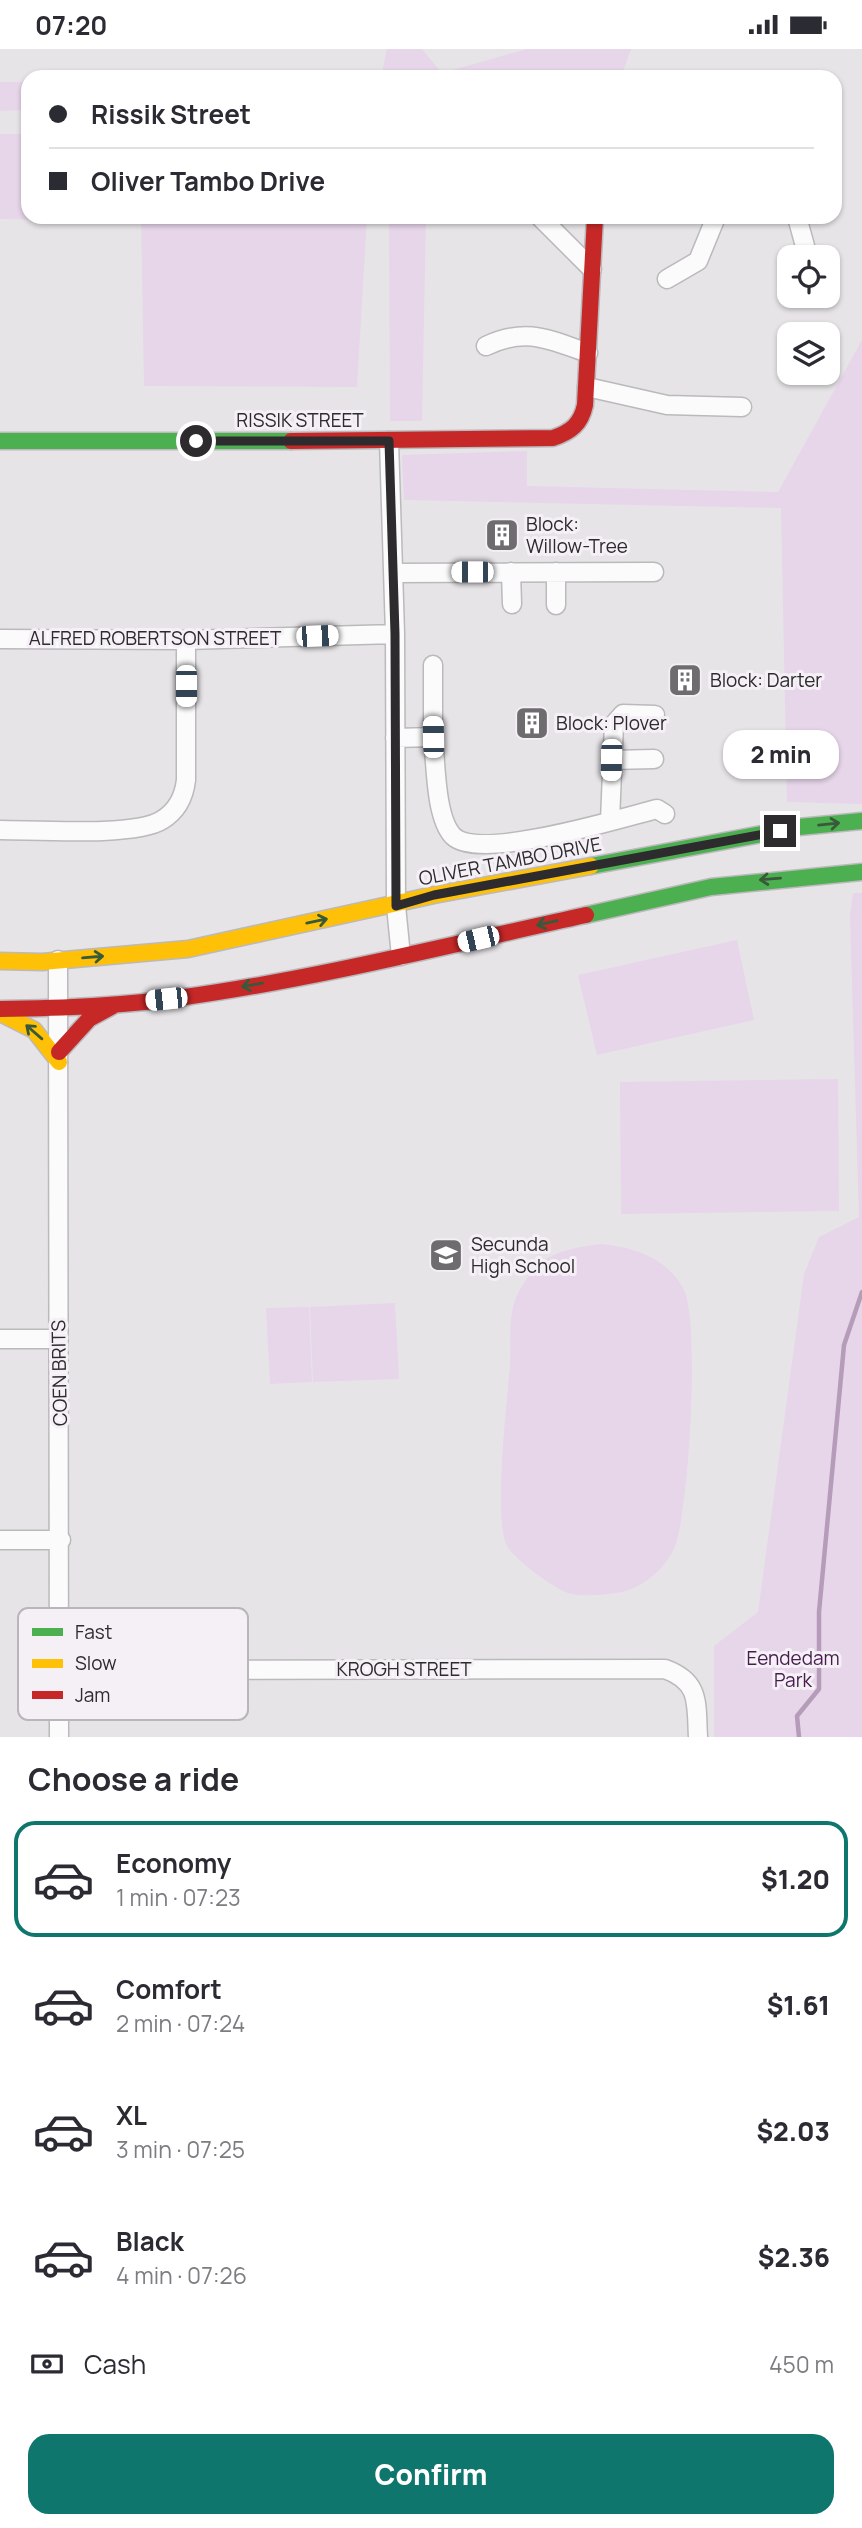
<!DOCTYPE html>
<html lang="en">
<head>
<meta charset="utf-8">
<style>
  :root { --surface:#fff; --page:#f7f7f7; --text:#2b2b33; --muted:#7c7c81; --line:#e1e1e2; --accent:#0f766e }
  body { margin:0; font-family:Manrope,sans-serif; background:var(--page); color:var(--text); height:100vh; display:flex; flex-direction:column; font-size:26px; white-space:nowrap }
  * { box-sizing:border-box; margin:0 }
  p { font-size:23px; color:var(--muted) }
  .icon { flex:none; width:38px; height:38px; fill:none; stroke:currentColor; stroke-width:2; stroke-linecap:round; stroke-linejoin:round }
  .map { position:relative; height:1688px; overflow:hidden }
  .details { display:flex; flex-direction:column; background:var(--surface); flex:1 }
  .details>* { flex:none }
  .banner { position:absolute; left:21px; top:21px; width:821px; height:154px; border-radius:21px; box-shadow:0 2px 5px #0004; display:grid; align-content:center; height:154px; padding:0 28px; background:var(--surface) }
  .fabs { position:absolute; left:777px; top:196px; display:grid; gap:14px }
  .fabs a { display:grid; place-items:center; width:63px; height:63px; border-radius:14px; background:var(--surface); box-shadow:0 2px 5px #0004; font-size:35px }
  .end { position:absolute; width:32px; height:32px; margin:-16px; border:9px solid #2d2b2e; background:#fff; box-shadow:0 0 0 4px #fff }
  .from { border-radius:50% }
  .bubble { position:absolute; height:49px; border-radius:21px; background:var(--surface); box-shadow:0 2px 5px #0004; font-size:23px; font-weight:800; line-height:49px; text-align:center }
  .car { position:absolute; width:21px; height:42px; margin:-21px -10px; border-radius:9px; box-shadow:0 0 5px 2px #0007; background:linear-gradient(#fff 24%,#345 0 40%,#fff 0 76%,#345 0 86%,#fff 0) }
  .banner b { display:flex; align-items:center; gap:24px; height:66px; font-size:26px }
  .banner b+b { border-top:2px solid var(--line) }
  .banner i { width:18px; height:18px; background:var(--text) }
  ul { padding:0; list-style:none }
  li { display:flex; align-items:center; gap:21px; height:116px; margin:0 14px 10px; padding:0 14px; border:4px solid transparent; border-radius:21px }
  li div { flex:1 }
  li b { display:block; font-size:26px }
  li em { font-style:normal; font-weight:800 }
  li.selected { border-color:var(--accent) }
  li>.icon { width:63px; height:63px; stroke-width:1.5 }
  h2 { padding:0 28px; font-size:32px; line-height:84px }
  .pay { display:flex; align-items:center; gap:18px; height:77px; padding:0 28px; font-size:26px }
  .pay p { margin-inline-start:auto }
  .cta { display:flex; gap:14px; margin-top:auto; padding:14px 28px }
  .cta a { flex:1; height:80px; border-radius:21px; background:var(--accent); color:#fff; font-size:28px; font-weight:800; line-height:80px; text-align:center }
  .status { display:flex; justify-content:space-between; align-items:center; height:49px; padding:0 35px; background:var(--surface); direction:ltr }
  .status svg { height:19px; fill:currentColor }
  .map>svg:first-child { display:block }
</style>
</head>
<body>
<div class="status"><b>07:20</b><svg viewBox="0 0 49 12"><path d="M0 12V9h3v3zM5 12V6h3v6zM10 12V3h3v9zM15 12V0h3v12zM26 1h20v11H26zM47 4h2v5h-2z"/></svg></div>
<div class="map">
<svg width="862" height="1688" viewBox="0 0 862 1688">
  <rect width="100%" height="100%" fill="#e7e4e8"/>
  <path fill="#e7d5ea" d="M387 0H422L442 24 527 0H631L621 28H381Z
    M0 33H28V61L0 62Z
    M0 85H28V168H66L65 171 0 170Z
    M141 168H367L357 338 144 337Z
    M389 168H426L422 372H390Z
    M862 291V755L787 753 781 459 404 451 402 406 527 402V437L778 443Z
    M853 844H862V1688H714V1597L758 1563 804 1225 819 1188 859 1168 850 866Z
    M737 891 754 971 597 1006 578 926Z
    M838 1030 839 1162 621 1165 620 1033Z
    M600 1195C634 1198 668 1209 684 1241 700 1273 689 1461 675 1497 666 1520 640 1542 615 1544 602 1546 580 1548 568 1544 552 1538 513 1510 506 1495 494 1464 507 1354 510 1316 511 1297 509 1275 513 1258 515 1248 524 1233 530 1225 547 1202 574 1199 600 1195Z
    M395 1254 399 1330 313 1333 310 1258Z
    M309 1258 312 1333 270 1335 266 1259Z"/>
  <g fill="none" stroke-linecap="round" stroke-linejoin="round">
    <path stroke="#b59db9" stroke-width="4.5" d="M799 1688 797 1667 819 1640V1563L844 1296 862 1243"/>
    <g stroke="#bbb9bb" stroke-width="21">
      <path id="street" d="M540 168 592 220
        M797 168 808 208
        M667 230 698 212 716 168
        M486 297C526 278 548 290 588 304
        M587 338 667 356 742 358
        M389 392 395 585 396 857 401 907
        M511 523 512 555
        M556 523V556
        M393 524 654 523
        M0 590 186 591 395 585
        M433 616V688
        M395 689 433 688C436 714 435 768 453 787 479 813 621 769 657 760L665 765
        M611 711 654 710
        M610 772 614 675 623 665 655 666
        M0 781C35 781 136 788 162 771 177 762 184 748 186 731V591
        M58 911 59 1688
        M0 1290H58
        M0 1491H61
        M60 1621 665 1620C701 1633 696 1655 698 1688"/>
    </g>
    <g stroke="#bbb9bb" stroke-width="19">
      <path id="fast" d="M0 392H291
        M591 817 799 778 862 772
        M586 866 711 838 862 823"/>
    </g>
    <g stroke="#bbb9bb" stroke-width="19">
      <path id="slow" d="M0 912 42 913 188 900 434 846 591 817
        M0 964 34 981 59 1013"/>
    </g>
    <g stroke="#bbb9bb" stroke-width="19">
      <path id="jam" d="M291 392 553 389C571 383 581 375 585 356L595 168
        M0 960C62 959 124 957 185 948 320 929 453 895 586 866
        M59 1003 89 970 113 957"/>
    </g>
    <use href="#street" stroke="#fbfbfc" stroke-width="18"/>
    <use href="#fast" stroke="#4caf50" stroke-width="16"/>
    <use href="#slow" stroke="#ffc107" stroke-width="16"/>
    <use href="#jam" stroke="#c62828" stroke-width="16"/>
  </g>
  <defs><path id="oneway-shaft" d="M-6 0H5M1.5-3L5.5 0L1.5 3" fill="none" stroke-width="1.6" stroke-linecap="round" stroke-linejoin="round" transform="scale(1.75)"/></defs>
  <g stroke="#38593a">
    <use href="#oneway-shaft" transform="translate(829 775) rotate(-6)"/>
    <use href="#oneway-shaft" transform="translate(770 830) rotate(175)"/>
    <use href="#oneway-shaft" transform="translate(317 872) rotate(-12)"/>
    <use href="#oneway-shaft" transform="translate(547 874) rotate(167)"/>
    <use href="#oneway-shaft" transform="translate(93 908) rotate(-5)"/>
    <use href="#oneway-shaft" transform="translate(252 936) rotate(170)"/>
    <use href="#oneway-shaft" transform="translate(34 983) rotate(-139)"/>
  </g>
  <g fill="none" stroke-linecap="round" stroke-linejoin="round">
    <path stroke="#2d2b2e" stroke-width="9" d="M196 392H389L395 585 396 857 434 846 780 782"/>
  </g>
  <defs>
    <g id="building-square" transform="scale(1.75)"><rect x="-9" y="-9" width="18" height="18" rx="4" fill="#6e6c6f" stroke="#f5f0f6"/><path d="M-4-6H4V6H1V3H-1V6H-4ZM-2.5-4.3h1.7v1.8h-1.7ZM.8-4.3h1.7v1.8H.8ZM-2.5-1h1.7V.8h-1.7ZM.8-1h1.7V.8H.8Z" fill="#fff"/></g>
    <g id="school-square" transform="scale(1.75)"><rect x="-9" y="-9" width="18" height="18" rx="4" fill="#6e6c6f" stroke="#f5f0f6"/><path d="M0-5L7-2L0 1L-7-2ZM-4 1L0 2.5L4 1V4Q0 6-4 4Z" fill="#fff"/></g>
  </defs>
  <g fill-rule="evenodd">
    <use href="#building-square" x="502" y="486"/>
    <use href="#building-square" x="685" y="631"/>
    <use href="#building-square" x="532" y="674"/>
    <use href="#school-square" x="446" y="1206"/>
  </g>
  <g text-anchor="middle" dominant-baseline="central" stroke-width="6" stroke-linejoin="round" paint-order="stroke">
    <g font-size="19" fill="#2d2b2e" stroke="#f5f0f6">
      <text x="300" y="371">RISSIK STREET</text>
      <text x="155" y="589">ALFRED ROBERTSON STREET</text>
      <text transform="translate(510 812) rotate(-11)">OLIVER TAMBO DRIVE</text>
      <text transform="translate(59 1324) rotate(-91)">COEN BRITS</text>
      <text x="404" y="1620">KROGH STREET</text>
    </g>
    <g font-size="19" fill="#2d2b2e" stroke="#f5f0f6" text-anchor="start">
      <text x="526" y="475">Block:<tspan x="526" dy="22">Willow-Tree</tspan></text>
      <text x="710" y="631">Block: Darter</text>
      <text x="556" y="674">Block: Plover</text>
      <text x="471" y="1195">Secunda<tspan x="471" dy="22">High School</tspan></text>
    </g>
    <g font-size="19" fill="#471b4e" stroke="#f5f0f6">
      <text x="793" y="1609">Eendedam<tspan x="793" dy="22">Park</tspan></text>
    </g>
  </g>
  <rect x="18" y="1559" width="230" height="112" rx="10" fill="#f5f0f6" stroke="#b9b5ba" stroke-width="2"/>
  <rect x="32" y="1579" width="31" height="8" fill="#4caf50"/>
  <rect x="32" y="1610" width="31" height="9" fill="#ffc107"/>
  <rect x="32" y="1642" width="31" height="8" fill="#c62828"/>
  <g font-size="19" fill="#2d2b2e">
    <text x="75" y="1590">Fast</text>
    <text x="75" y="1621">Slow</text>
    <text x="75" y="1653">Jam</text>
  </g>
</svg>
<div class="fabs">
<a><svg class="icon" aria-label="locate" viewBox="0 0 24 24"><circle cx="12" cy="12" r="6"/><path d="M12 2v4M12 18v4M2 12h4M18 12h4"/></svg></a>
<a><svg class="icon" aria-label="layers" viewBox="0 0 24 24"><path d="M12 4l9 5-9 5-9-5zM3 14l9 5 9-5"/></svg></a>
</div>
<i class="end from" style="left:196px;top:392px"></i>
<i class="end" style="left:780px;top:782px"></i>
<div class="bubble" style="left:723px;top:681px;width:116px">2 min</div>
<i class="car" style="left:472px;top:523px;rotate:270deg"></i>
<i class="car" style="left:317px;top:587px;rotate:88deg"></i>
<i class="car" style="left:186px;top:637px;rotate:180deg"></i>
<i class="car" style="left:433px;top:688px;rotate:359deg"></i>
<i class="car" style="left:611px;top:711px;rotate:181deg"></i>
<i class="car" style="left:478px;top:890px;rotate:257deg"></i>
<i class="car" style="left:166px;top:950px;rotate:264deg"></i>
<div class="banner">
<b><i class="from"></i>Rissik Street</b>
<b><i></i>Oliver Tambo Drive</b>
</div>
</div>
<section class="details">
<h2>Choose a ride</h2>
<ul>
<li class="selected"><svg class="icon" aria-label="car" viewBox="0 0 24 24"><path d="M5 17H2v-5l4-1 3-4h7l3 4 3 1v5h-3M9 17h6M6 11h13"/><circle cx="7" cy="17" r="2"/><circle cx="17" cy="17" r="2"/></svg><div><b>Economy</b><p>1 min · 07:23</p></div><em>$1.20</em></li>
<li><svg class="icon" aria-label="car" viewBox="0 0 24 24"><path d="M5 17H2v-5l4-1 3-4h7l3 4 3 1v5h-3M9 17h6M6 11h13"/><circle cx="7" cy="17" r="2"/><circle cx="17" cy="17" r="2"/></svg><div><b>Comfort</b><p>2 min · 07:24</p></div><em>$1.61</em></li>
<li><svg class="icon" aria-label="car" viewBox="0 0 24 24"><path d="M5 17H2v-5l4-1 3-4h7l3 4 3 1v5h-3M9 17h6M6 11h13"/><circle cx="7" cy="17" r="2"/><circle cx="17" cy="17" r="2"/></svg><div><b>XL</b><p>3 min · 07:25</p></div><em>$2.03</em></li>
<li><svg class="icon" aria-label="car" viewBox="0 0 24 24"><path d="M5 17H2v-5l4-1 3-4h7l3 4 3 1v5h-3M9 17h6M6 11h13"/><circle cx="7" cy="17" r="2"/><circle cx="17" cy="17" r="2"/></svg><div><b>Black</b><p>4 min · 07:26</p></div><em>$2.36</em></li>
</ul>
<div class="pay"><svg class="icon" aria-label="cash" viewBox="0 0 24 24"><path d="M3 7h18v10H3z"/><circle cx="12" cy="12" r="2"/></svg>Cash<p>450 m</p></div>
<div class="cta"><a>Confirm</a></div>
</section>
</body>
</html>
